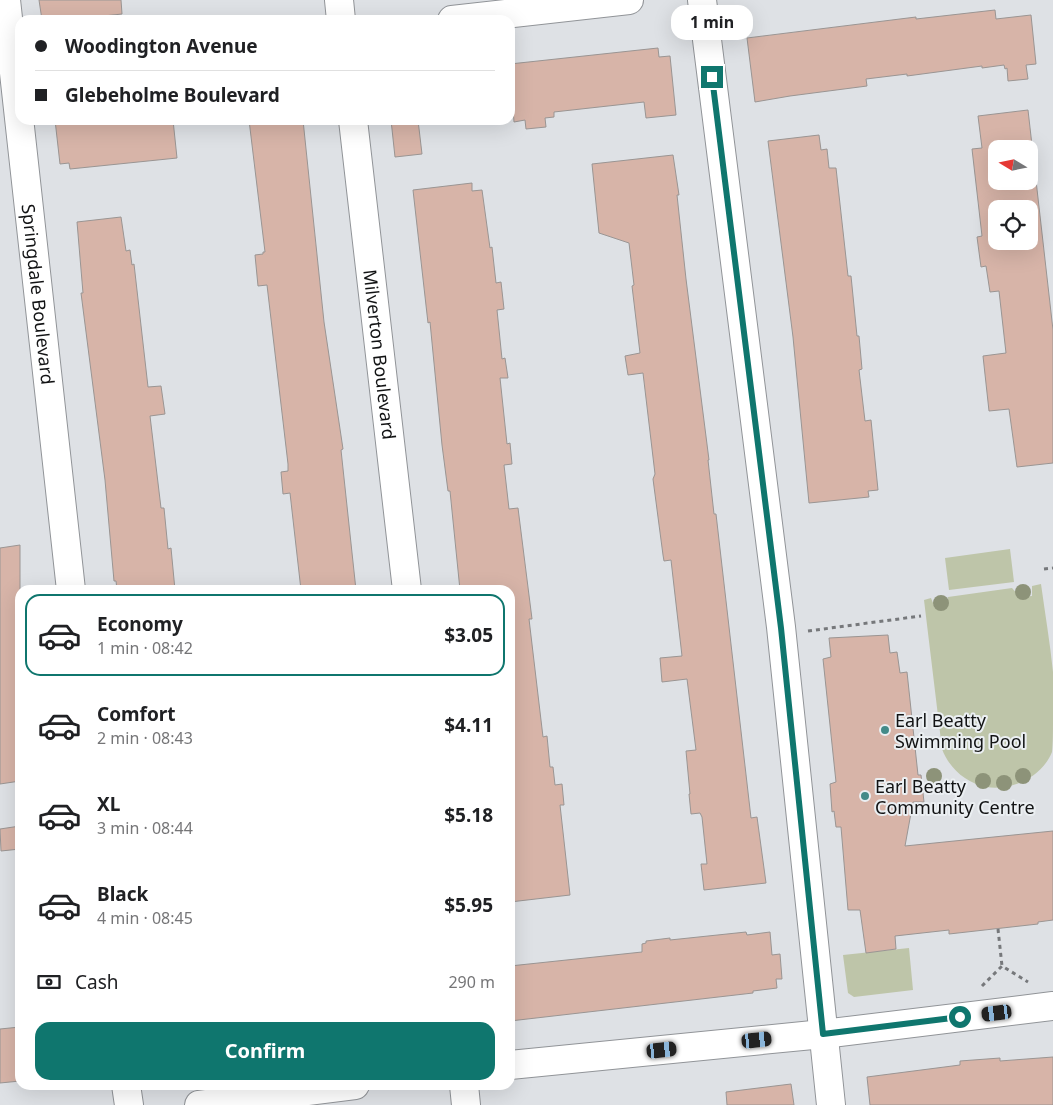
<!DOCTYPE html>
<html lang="en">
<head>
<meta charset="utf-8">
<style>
  :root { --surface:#fff; --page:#f2f2f2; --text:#202124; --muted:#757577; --line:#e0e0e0; --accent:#0f766e }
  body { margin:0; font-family:"Noto Sans",sans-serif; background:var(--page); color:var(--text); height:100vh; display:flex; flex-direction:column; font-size:19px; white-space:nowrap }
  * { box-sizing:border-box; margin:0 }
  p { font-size:16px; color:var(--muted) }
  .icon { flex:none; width:28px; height:28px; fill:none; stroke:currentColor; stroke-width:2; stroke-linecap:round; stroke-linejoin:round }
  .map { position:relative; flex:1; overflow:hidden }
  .panel { position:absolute; left:15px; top:585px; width:500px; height:505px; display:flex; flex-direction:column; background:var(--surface); border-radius:15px; box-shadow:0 5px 20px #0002 }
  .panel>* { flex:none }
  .banner { position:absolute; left:15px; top:15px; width:500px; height:110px; border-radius:15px; box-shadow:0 5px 20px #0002; display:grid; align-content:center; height:110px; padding:0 20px; background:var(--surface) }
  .needle { width:32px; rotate:280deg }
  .tools { position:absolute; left:988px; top:140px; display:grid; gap:10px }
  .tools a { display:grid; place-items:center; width:50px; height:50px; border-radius:10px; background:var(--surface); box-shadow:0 5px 20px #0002; font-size:25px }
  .end { position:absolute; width:22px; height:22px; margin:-11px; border:6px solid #0f766e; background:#fff; box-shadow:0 0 0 2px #fff }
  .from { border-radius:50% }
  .bubble { position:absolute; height:35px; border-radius:15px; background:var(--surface); box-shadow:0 5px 20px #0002; font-size:16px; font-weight:700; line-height:35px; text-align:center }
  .car { position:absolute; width:15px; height:30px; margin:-15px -8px; border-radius:6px; box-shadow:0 0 4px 1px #0007; background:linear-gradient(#222 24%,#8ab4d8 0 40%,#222 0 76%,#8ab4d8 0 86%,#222 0) }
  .banner b { display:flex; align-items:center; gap:18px; height:48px; font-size:19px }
  .banner b+b { border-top:1px solid var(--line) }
  .banner i { width:12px; height:12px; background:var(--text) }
  ul { padding:9px 0 0; list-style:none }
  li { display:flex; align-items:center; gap:15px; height:82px; margin:0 10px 8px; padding:0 10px; border:2px solid transparent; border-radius:15px }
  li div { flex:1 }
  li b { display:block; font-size:19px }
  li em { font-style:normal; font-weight:700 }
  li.current { border-color:var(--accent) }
  li>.icon { width:45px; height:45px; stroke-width:1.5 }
  .pay { display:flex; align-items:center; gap:12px; height:55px; padding:0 20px; font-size:19px }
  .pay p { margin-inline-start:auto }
  .button { display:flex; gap:10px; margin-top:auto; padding:10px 20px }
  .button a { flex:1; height:58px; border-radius:15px; background:var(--accent); color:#fff; font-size:20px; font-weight:700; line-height:58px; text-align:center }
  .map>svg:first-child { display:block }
</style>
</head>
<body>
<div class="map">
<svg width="1053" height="1105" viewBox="0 0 1053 1105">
  <rect width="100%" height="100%" fill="#dee1e5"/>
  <path fill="#bec5a9" d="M1010 549 1014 582 949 590 945 558Z
    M1041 584C1045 613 1050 643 1053 672 1053 688 1053 705 1053 721 1053 730 1053 744 1052 752 1042 777 1012 791 986 787 966 783 949 768 942 749L924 600 931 598 935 608 947 607 948 597 1012 588 1020 597 1032 596V586Z
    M909 948 913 990 854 997 848 993 843 955Z"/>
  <path fill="#d7b4a8" stroke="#9a9593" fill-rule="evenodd" d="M39 0H121L122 14 67 20H42Z
    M995 10 996 19 1031 15 1036 64 1026 65 1028 79 1008 81 1007 68 1005 69 1004 65 982 68V66L907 76V74L866 79 867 86 790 96 755 102 747 38 916 17V19Z
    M658 48 659 57 670 56 676 115 646 118 644 102 554 112V117L545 118 546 127 526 129 525 120 514 122 510 64Z
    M1028 110 1053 330V463L1017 467 1009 409 989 411 983 356 1006 353 999 291 990 292 986 266 981 267 977 237 982 236 972 149 982 148 978 116ZM996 149H1029V181H996ZM996 209H1029V241H996Z
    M55 120H173L177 158 70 169 69 163 60 164Z
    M249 120H303L324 322 343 449 341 450 356 590H301L290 493 283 494 281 472 288 471V464L267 285 258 286 255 255 263 254V252H265Z
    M391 120H418L422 154 395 157Z
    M819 135 821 150 827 149 829 168H836L848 276H851L857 336H859L862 369 859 370 865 421 871 420 878 490 868 491 869 497 809 503 793 337 768 141Z
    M673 155 679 195H677L686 279 709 460H708L714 514H716L751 818 757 817 766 883 704 890 701 864H707L702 817 700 813 691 814 689 794H690L686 751 696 750 687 679 662 682 660 658 682 656 671 560 664 561 663 555 653 479 655 474 643 373 628 375 625 356 640 353 632 286 634 285 629 243 599 233 592 164Z
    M472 183V191L482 190 490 248 492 247 496 283 501 282 504 309 497 310 502 359 505 358 508 378H500L507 444 510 443 512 464 504 465 509 509 518 508 532 619H529L543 737 547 736 550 767H553L555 785 562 784 564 805H560L570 895 510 902V590H460L450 491H448L442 445 430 322 428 323 413 190Z
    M121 217 126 251 130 250 132 265 134 264 148 387 161 386 165 414 150 416 161 508H164L168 549 171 548 175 590H117L116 581H114L105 480 81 293H83L77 222Z
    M20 545V781L0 784V548Z
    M888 635 890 653 897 652 900 673 907 672 918 775H921L924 802H913L905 846 1053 831V920L1038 922V924L949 934V930L895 936 896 949 866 953 860 910H848L841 827H836L834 811 832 812 830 784 836 782 823 659 831 657 829 638Z
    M20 826V849L1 851 0 829Z
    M746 932 747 935 770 932 772 955 780 954 782 979H776L777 988 753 991V993L510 1021V966L642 952V944L646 943V941L670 938V940Z
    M20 1027V1081L0 1083V1029Z
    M1053 1057V1105H870L867 1077 960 1065V1061L1000 1058V1061Z
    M791 1084 794 1105H727L726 1092Z"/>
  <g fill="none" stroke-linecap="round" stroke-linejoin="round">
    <g stroke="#919498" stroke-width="30">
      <g id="street">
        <path id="s1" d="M6 0 71 590"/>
        <path d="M339 0 341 20"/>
        <path d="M702 0 781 627 831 1105"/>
        <path d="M452 20 629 0"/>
        <path id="s2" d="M353 120 407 590"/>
        <path d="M510 1065 823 1034 1053 1006"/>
        <path d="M126 1085 129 1105"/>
        <path d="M464 1085 466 1105"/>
        <path d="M199 1105 355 1085"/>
      </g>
    </g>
    <path stroke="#76787b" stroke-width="3" stroke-dasharray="4 4" stroke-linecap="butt" d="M1044 569 1053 568
      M808 631 921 616
      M998 929 1002 966
      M982 986 1002 966 1028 982"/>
    <use href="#street" stroke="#fff" stroke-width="28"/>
  </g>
  <g fill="#8d9379">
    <circle cx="1023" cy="592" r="8"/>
    <circle cx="941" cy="603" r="8"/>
    <circle cx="934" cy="776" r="8"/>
    <circle cx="1023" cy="776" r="8"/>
    <circle cx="983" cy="781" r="8"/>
    <circle cx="1004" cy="783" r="8"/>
  </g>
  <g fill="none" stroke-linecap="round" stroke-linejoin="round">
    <path stroke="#0f766e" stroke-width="6" d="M712 77 781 628 823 1034 960 1017"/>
  </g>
  <g fill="#438a88" stroke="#ebeff2" stroke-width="2">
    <circle cx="885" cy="730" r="5"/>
    <circle cx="865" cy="796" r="5"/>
  </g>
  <g text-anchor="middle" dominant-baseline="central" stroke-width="4" stroke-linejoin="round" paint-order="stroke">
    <g font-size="18" fill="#121314" stroke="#ebeff2">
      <text stroke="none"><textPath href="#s1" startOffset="296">Springdale Boulevard</textPath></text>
      <text stroke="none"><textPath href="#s2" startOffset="236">Milverton Boulevard</textPath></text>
    </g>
    <g font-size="18" fill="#121314" stroke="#ebeff2" text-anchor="start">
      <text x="895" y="720">Earl Beatty<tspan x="895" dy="21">Swimming Pool</tspan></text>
      <text x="875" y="786">Earl Beatty<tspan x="875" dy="21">Community Centre</tspan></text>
    </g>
  </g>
</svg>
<div class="tools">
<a><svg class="needle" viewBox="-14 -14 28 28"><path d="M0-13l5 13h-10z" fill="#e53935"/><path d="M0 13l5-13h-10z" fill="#757577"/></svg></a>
<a><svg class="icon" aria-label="locate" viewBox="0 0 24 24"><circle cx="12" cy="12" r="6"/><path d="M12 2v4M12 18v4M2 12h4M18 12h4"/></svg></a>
</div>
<i class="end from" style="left:960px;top:1017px"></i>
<i class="end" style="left:712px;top:77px"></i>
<div class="bubble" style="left:671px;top:5px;width:82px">1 min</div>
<i class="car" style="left:997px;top:1013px;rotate:263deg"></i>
<i class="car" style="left:757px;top:1040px;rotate:84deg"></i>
<i class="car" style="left:662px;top:1050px;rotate:84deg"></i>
<div class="banner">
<b><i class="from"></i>Woodington Avenue</b>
<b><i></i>Glebeholme Boulevard</b>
</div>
<section class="panel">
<ul>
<li class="current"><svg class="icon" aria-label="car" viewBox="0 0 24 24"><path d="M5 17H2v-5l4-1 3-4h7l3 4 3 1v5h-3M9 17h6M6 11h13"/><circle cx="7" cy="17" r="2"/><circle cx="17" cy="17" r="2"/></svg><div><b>Economy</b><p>1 min · 08:42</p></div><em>$3.05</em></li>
<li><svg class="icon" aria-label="car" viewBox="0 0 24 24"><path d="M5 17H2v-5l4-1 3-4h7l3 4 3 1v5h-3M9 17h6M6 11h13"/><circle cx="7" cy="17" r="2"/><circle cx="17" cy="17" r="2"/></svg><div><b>Comfort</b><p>2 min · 08:43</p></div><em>$4.11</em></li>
<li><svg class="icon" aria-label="car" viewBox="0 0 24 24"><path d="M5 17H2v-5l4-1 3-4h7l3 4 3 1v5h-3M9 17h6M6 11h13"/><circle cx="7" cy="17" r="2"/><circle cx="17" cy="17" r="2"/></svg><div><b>XL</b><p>3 min · 08:44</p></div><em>$5.18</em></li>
<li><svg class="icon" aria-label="car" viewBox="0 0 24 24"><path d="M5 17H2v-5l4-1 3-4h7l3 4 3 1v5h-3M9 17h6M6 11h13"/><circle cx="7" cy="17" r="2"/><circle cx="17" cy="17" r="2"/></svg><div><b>Black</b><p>4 min · 08:45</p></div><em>$5.95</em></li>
</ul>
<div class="pay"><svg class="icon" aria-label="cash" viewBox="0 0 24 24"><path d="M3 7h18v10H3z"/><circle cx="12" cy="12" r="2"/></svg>Cash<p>290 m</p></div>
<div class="button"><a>Confirm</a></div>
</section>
</div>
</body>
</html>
